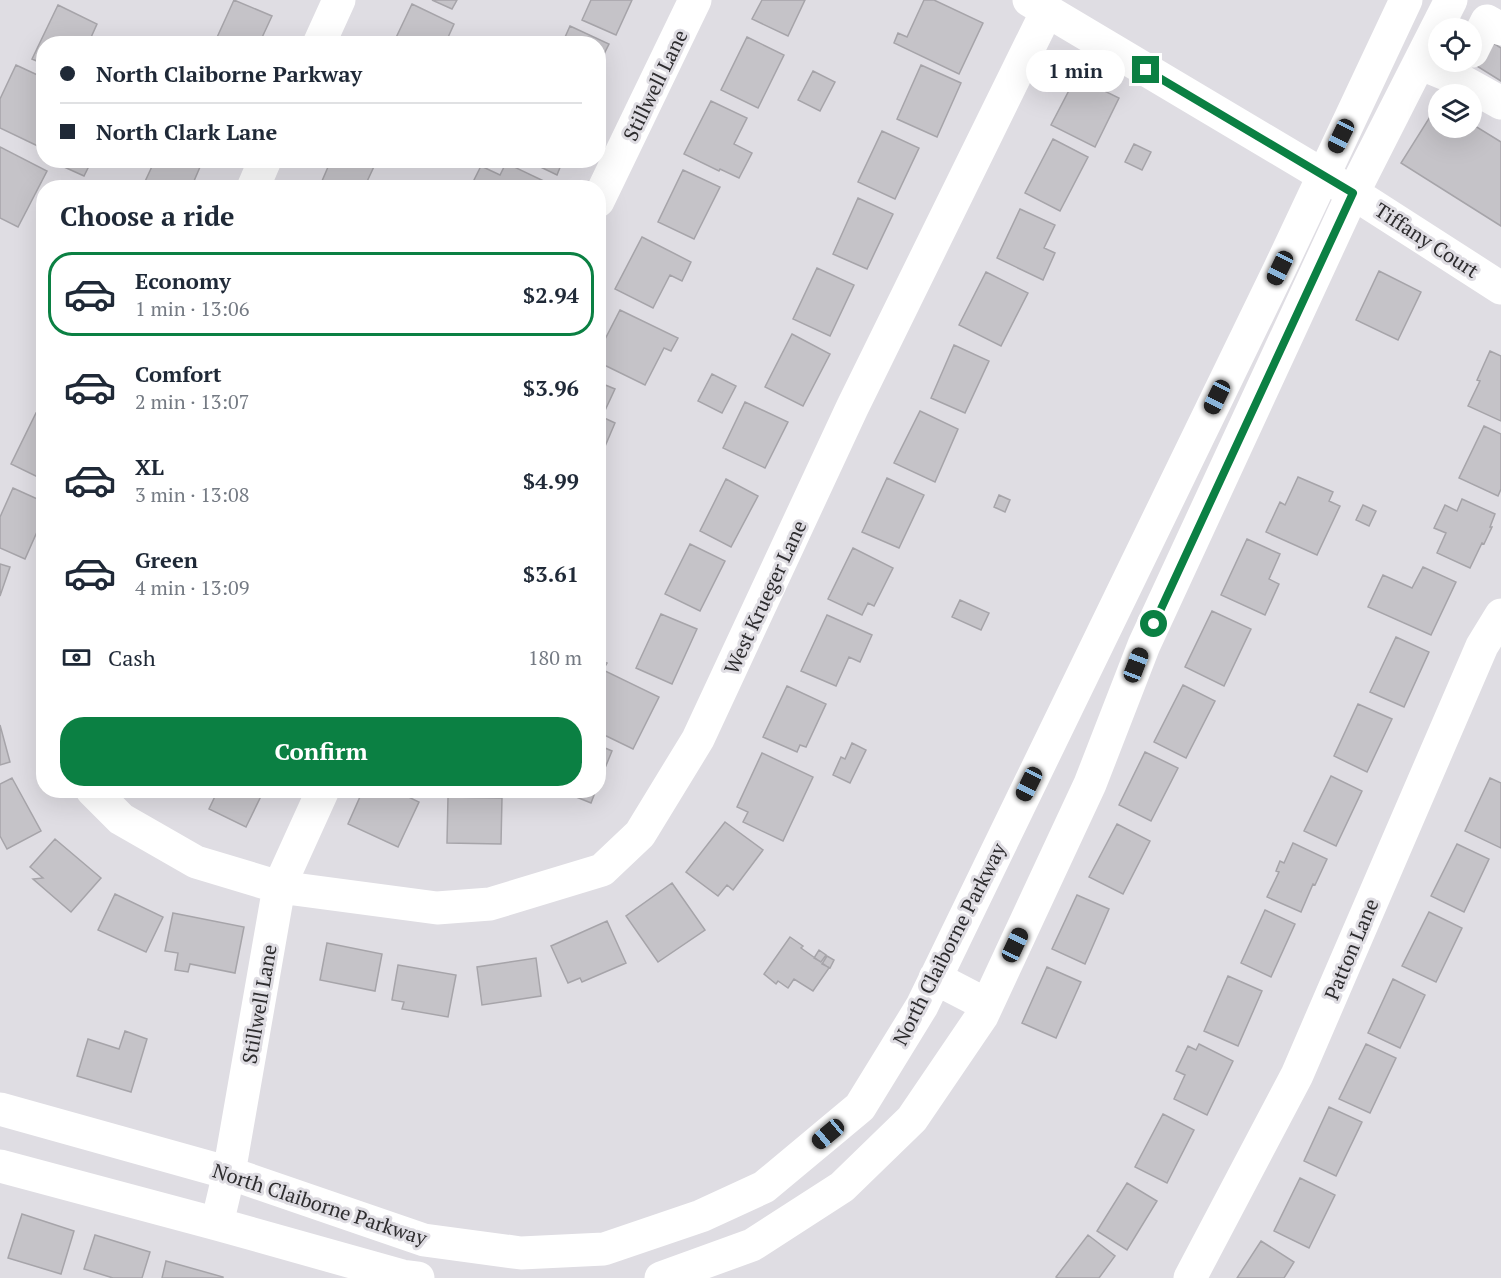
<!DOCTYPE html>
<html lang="en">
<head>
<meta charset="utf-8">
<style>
  :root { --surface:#fff; --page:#f2f2f3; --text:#1f2937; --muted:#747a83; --line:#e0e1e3; --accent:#0b8043 }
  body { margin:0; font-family:"PT Serif",serif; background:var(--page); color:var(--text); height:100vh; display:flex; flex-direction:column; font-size:22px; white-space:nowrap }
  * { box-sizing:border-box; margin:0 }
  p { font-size:20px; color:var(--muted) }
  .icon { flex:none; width:33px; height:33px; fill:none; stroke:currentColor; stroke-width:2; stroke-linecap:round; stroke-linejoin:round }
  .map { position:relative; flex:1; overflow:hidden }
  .side { position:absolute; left:36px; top:180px; width:570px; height:618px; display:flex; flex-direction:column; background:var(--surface); border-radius:24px; box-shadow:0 6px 24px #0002 }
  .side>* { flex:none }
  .top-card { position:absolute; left:36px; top:36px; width:570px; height:132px; border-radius:24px; box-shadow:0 6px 24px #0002; display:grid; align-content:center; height:132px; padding:0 24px; background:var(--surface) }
  .controls { position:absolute; left:1428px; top:18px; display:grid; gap:12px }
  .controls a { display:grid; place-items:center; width:54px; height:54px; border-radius:50%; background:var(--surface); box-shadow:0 6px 24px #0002; font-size:30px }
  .end { position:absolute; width:27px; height:27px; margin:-14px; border:8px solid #0b8043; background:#fff; box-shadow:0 0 0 3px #fff }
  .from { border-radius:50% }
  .bubble { position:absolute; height:42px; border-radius:21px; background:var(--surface); box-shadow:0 6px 24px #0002; font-size:20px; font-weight:700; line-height:42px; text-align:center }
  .car { position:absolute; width:18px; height:36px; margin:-18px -9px; border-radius:8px; box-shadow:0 0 4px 2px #0007; background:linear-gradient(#222 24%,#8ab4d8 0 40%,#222 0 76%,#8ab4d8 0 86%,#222 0) }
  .top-card b { display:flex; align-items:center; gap:21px; height:57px; font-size:22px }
  .top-card b+b { border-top:2px solid var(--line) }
  .top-card i { width:15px; height:15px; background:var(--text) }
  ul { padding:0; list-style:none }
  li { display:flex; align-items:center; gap:18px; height:84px; margin:0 12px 9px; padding:0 12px; border:3px solid transparent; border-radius:24px }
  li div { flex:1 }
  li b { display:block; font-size:22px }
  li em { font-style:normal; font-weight:700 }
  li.on { border-color:var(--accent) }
  li>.icon { width:54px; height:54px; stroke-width:1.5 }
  h2 { padding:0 24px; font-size:27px; line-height:72px }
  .pay { display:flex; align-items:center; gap:15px; height:66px; padding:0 24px; font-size:22px }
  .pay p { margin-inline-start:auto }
  .cta { display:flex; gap:12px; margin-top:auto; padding:12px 24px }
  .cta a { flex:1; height:69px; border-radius:24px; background:var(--accent); color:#fff; font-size:24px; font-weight:700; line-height:69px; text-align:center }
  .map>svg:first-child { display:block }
</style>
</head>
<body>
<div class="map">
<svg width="1501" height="1278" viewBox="0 0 1501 1278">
  <rect width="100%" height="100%" fill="#dfdde3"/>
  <path fill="#c5c3c8" stroke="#a6a4a9" stroke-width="1.5" d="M234 0 272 16 259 44H214Z
    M432 0H457L452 9Z
    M591 0H632L616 35 582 20Z
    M762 0H805L788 36 752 19Z
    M924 0H934L983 23 959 74 894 43 898 33 907 37Z
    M412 4 454 24 445 44H393Z
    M58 5 97 24 88 44H44V64L32 59Z
    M570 26 609 44 598 66V44H562Z
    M747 37 784 55 758 108 721 90Z
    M1487 39 1501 48V81L1472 63Z
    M16 65 44 78V149L0 128V99Z
    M921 65 961 83 937 137 897 119Z
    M813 71 835 82 820 111 798 100Z
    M1076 77 1119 98 1095 147 1051 125Z
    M711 101 747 118 734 144 752 153 739 178 720 169 719 171 684 154Z
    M1438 104V128H1472V124L1501 142V226L1401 163Z
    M882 131 919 148 895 199 858 182Z
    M1053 139 1088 157 1060 211 1025 193Z
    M1134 144 1151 152 1142 170 1125 162Z
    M0 147 47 171 18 227 0 218Z
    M64 160H92L84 176 62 166Z
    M155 160H203L191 188H142Z
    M331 160H377L364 188H319Z
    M526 160H563L557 175Z
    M506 163 552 185 551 188H470L481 166 500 175Z
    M683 170 720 187 694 239 658 222Z
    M858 198 893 214 867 269 833 254Z
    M1020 209 1055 225 1044 248 1055 253 1043 280 997 258Z
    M642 237 691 262 682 281 670 275 653 308 615 289Z
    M817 268 854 285 830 336 793 319Z
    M1379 271 1421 292 1398 340 1356 320Z
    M986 272 1028 293 1001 346 959 325Z
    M620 310 678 338 671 351 664 348 645 385 598 362V353Z
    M792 334 830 354 803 406 765 387Z
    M954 345 989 361 965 413 931 398Z
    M1490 351 1501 356V421L1468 406 1480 381 1477 380Z
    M712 374 736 386 722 413 698 401Z
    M598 382 615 389 602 417 615 423 603 451 598 449Z
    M745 402 788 422 765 468 723 448Z
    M920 411 958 429 935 482 894 463Z
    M36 413 44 416V480L11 464Z
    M1484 426 1501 434V489L1498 496 1459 478Z
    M1298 477 1333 492 1329 501 1340 506 1317 555 1266 532 1280 502 1285 505Z
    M887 478 924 495 899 548 862 532Z
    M726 479 758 496 731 547 700 531Z
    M13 488 44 502V516L25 559 0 548V517Z
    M999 495 1010 500 1005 512 994 507Z
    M1462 499 1495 514 1490 527H1492L1484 544 1482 543 1470 568 1437 553 1446 533 1434 528 1445 505 1457 511Z
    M1363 505 1376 511 1369 526 1356 520Z
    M1247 539 1280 554 1269 579 1279 584 1265 615 1221 595Z
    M690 544 725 561 700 611 665 594Z
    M853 548 893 568 874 606 868 603 862 615 828 599Z
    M0 564 10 567 0 596Z
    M1423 567 1456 582 1431 635 1368 607 1383 575 1412 588Z
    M960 600 989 613 981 630 952 617Z
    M1212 611 1251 629 1224 686 1185 667Z
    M661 614 697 629 672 684 636 668Z
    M827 615 872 635 860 662 849 657 836 686 801 671Z
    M1396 637 1429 652 1404 707 1370 692Z
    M598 659 607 663 603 670 659 697 633 749 598 732Z
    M1183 685 1215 701 1186 758 1154 742Z
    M787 686 826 704 806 747 800 745 797 752 763 737Z
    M1358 704 1392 719 1367 772 1334 756Z
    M0 725 10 762 0 765Z
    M852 743 866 750 850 783 833 775 841 757 845 759Z
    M598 745 612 751 598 785Z
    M1145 752 1178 768 1151 821 1119 805Z
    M762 753 813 777 783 841 743 822 748 812 737 807Z
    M1331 776 1362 791 1336 846 1304 831Z
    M12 778 41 831 7 849 0 836V784Z
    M1490 778 1501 783V848L1465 831Z
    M218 790H264L246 827 209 809Z
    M363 790H394L419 802 398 847 348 824Z
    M559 790H596L591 803Z
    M448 797 502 798 501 844 447 843Z
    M725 822 763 850 733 890 727 885 718 896 686 872Z
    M1117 824 1150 841 1123 894 1089 877Z
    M55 839 101 878 71 912 33 879 43 878 30 867Z
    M1293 843 1327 859 1315 885 1313 884 1301 912 1267 897 1279 872 1276 871 1280 861 1284 863Z
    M1457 844 1489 859 1464 912 1431 896Z
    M672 883 705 930 658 962 626 916Z
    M115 894 163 917 146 952 98 930Z
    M1077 895 1109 909 1085 964 1052 949Z
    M1265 910 1295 924 1271 977 1241 963Z
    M1429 912 1462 928 1436 982 1402 966Z
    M173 913 244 927 235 973 190 964 188 972 175 970 178 953 165 951Z
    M607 921 626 963 582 982 580 978 568 983 551 946Z
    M790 937 803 946 801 948 829 968 813 991 794 979 788 988 778 981 776 984 764 974Z
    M327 943 382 954 375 991 320 980Z
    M819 950 826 955 821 962 814 958Z
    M827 956 834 960 830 968 822 964Z
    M536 958 541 996 482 1005 477 967Z
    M398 965 456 975 448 1017 402 1009 404 1002 392 1000Z
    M1047 967 1081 982 1056 1038 1022 1023Z
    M1228 976 1262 991 1238 1046 1204 1031Z
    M1393 979 1425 995 1400 1048 1368 1033Z
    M125 1031 147 1039 131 1092 77 1076 88 1039 119 1049Z
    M1199 1044 1233 1061 1207 1115 1174 1099 1185 1075 1176 1071 1188 1046 1196 1050Z
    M1366 1044 1396 1058 1370 1113 1339 1099Z
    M1329 1107 1362 1122 1336 1176 1304 1161Z
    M1163 1114 1194 1130 1167 1183 1135 1167Z
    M1300 1178 1335 1195 1309 1248 1274 1231Z
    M1127 1183 1157 1201 1127 1250 1097 1231Z
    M22 1214 74 1231 61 1274 8 1258Z
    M95 1235 150 1252 142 1278H113L84 1269Z
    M1088 1235 1115 1256 1099 1278H1058L1056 1277Z
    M1261 1241 1294 1262 1284 1278H1237Z
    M166 1261 223 1277V1278H162Z"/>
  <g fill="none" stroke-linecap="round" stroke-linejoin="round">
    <path stroke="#fff" stroke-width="33" d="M1029 0 1353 193 1501 288
      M319 44 339 0
      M1472 51 1487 21 1501 29
      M1419 63 1458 79 1501 103
      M253 188 265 160
      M598 201 695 0
      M92 790 121 819 196 862 279 887 437 908 490 904 602 870 640 834 698 739 852 408 1047 11
      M935 978 987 1005
      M0 1109 229 1173 424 1240 521 1253 604 1249 701 1216 764 1187 860 1107 922 1006 1280 268 1406 0
      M0 1166 217 1224 402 1276 418 1278
      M217 1224 229 1173 279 887 323 790
      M661 1278 752 1245 842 1187 912 1119 982 1016 1090 784 1144 645 1353 193 1451 0
      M1190 1278 1297 1075 1482 646 1501 615"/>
  </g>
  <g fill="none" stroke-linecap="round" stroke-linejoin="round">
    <path stroke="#0b8043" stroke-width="8" d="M1146 70 1353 193 1154 624"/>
  </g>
  <g text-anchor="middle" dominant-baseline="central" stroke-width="6" stroke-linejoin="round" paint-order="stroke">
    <g font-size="20" fill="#2d2c2e" stroke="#dfdde3">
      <text transform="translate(655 85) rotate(-64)">Stillwell Lane</text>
      <text transform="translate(1427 240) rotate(33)">Tiffany Court</text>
      <text transform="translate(765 597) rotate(-65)">West Krueger Lane</text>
      <text transform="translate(949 944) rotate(-63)">North Claiborne Parkway</text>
      <text transform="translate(1351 949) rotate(-67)">Patton Lane</text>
      <text transform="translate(259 1004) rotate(-80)">Stillwell Lane</text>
      <text transform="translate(320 1204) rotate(18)">North Claiborne Parkway</text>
    </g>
  </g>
</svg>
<div class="controls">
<a><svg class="icon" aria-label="locate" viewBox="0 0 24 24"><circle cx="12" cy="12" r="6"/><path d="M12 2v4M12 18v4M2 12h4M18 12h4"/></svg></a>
<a><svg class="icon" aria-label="layers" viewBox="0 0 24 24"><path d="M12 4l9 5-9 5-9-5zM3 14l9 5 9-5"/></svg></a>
</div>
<i class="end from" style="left:1154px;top:624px"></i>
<i class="end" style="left:1146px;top:70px"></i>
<div class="bubble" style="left:1026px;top:50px;width:99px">1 min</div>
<i class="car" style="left:1341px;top:136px;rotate:206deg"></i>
<i class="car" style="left:1280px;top:268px;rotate:206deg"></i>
<i class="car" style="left:1217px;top:397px;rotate:206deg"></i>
<i class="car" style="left:1136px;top:665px;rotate:21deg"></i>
<i class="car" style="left:1029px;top:784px;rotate:206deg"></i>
<i class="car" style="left:1015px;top:945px;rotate:25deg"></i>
<i class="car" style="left:828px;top:1134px;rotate:230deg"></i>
<div class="top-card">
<b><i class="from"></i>North Claiborne Parkway</b>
<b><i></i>North Clark Lane</b>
</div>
<section class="side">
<h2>Choose a ride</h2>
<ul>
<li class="on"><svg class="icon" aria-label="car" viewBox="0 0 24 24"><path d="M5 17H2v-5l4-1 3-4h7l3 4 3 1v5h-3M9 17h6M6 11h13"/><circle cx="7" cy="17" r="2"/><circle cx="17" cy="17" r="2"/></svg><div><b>Economy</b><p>1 min · 13:06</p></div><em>$2.94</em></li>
<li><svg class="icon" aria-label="car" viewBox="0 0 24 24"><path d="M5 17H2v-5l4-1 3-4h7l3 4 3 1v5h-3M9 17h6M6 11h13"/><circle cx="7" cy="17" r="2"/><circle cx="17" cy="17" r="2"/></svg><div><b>Comfort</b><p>2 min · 13:07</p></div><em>$3.96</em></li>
<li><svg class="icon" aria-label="car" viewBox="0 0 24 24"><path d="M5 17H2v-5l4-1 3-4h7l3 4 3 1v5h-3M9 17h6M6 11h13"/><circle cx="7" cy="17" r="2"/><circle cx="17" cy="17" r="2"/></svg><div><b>XL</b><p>3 min · 13:08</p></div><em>$4.99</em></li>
<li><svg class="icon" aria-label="car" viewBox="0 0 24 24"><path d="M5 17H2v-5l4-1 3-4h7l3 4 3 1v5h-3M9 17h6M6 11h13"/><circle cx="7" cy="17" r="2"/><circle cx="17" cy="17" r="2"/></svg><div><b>Green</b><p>4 min · 13:09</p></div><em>$3.61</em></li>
</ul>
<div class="pay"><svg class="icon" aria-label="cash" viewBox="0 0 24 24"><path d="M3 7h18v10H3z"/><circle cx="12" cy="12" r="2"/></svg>Cash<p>180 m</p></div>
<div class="cta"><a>Confirm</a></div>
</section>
</div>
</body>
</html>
